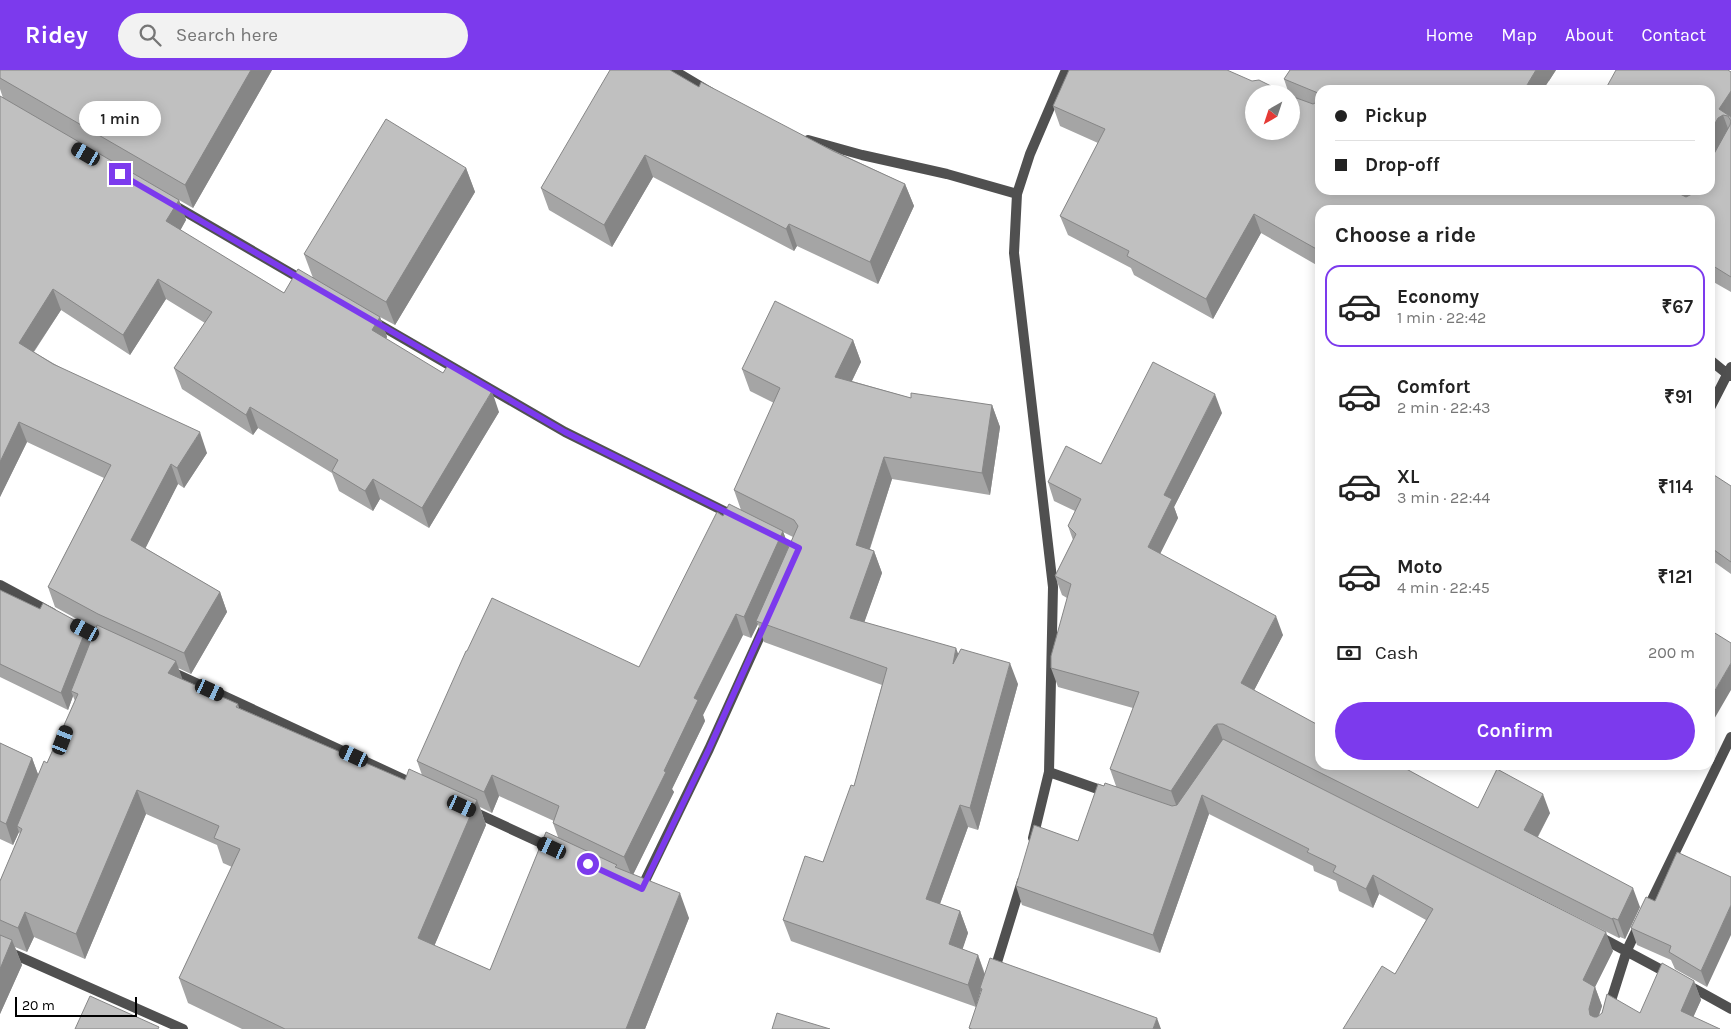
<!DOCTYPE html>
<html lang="en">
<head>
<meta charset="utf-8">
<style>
  :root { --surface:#fff; --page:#f2f2f2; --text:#222; --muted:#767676; --line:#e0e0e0; --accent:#7c3aed }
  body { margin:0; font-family:Karla,sans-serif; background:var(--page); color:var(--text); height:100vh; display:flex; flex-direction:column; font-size:19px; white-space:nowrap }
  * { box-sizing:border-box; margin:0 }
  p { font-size:16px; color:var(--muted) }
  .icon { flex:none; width:28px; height:28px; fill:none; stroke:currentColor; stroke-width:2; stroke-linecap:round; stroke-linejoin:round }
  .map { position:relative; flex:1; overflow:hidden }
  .details { position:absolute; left:1315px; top:135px; width:400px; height:565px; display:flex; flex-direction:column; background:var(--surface); border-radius:15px; box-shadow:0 2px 12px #0003 }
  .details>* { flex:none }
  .hud { position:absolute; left:1315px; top:15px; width:400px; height:110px; border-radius:15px; box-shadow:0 2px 12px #0003; display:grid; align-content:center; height:110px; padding:0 20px; background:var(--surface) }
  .needle { width:32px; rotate:219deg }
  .fabs { position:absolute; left:1245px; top:15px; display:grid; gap:10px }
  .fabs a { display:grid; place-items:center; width:55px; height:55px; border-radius:50%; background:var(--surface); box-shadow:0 2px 12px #0003; font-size:25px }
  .scale { position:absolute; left:15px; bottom:12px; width:122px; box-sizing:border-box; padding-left:5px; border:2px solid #000; border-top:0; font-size:14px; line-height:18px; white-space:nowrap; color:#000; -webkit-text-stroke:4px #fff; paint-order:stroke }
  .end { position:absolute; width:22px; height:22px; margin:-11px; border:6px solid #7c3aed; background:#fff; box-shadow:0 0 0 2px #fff }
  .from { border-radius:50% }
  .bubble { position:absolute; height:35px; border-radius:18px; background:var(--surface); box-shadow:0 2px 12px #0003; font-size:16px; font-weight:600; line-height:35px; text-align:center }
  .car { position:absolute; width:15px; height:30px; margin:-15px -8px; border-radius:6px; box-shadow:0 0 4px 1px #0007; background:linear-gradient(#222 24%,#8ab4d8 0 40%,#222 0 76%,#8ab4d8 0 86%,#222 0) }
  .hud b { display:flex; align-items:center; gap:18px; height:48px; font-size:19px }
  .hud b+b { border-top:1px solid var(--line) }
  .hud i { width:12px; height:12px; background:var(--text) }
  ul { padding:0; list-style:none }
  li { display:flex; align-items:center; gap:15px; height:82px; margin:0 10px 8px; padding:0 10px; border:2px solid transparent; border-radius:15px }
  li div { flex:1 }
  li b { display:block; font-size:19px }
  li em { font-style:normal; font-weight:600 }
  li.current { border-color:var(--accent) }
  li>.icon { width:45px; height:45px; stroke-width:1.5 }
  h2 { padding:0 20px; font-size:22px; line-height:60px }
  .pay { display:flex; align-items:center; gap:12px; height:55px; padding:0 20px; font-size:19px }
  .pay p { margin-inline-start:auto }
  .action { display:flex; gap:10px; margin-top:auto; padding:10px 20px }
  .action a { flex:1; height:58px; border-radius:30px; background:var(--accent); color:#fff; font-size:20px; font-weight:600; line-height:58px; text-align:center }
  header { display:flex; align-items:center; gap:30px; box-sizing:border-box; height:70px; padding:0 25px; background:var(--accent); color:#fff }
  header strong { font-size:24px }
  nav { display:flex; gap:28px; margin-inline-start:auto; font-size:18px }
  .search { width:350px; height:45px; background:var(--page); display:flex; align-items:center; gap:12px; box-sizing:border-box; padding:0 18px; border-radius:28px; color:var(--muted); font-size:19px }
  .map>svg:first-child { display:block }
</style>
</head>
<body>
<header>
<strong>Ridey</strong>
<div class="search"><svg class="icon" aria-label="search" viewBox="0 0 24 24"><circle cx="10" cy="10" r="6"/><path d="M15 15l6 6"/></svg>Search here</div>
<nav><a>Home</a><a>Map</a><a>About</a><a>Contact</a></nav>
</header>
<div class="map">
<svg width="1731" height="959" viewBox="0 0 1731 959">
  <rect width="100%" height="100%" fill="#fff"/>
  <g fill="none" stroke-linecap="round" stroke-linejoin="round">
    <path stroke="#505050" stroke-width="10" d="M673 0 710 22
      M808 70 862 85 947 104 1017 124
      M172 134 306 212
      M373 251 565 362 736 447
      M1710 290 1730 306
      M1710 338 1731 297
      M0 515 52 543
      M170 601 416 715
      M1049 702 1109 723
      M472 741 552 778
      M1033 768 1049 702 1053 517 1014 183 1017 124 1030 84 1066 0
      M640 819H641L709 679 766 553
      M1646 842 1731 667
      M1598 866 1671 905
      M0 878 183 959
      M994 902 1022 811
      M1686 914 1731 939
      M1602 959 1627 880 1639 855"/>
  </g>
  <path fill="#a5a5a5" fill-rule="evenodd" d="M0 0H272L193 138 179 130 186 150 180 160 284 223 313 208 304 184 466 98 475 122 395 255 380 247 387 267 386 269 499 342 429 458 380 429 373 441 339 421 332 403 258 358 253 365 182 319 174 298 205 253 166 229 130 285 61 240 34 282 207 383 184 418 178 414 145 478 220 522 227 542 191 604 178 598 182 609 238 634 239 638 405 710 422 705 417 691 639 597 723 446 741 440 734 420 774 333 750 321 742 299 853 270 861 292 852 311 911 328 992 335 1000 357 990 425 892 409 870 479 874 481 882 503 864 552 958 584 1018 614 978 760 968 757 940 834 960 841 968 863 962 879 978 885 985 904 1161 959H969V958L982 922 981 920 976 937 791 871 783 850 823 792 854 716 882 615 764 572 758 554 751 568 743 565 703 645 705 651 672 719 674 722 633 804 689 848 645 959H242L188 933 179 908 232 797 223 793 217 775 146 744 85 889 34 867 27 882 15 877 22 895 0 944V811L20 764 19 762 13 775 0 769V673L32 688 38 704 47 693 75 631 73 626 68 640 0 607V520L40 539 87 557 92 568 95 559 55 537 48 517 104 408 27 372 0 427V26L3 28 0 19ZM783 462 793 467 789 477ZM499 726 554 751 553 753 558 767 490 900 434 876 486 755 480 737 492 743Z
    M1290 0H1556L1549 11 1320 20 1710 120V20L1615 0H1728L1731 2V222L1710 210V140H1320V197L1261 163 1213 249 1134 205 1131 198 1068 165 1060 146 1098 73 1060 56 1053 36 1291 61V24H1289L1284 9Z
    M699 17 905 114 914 136 878 214 797 176 794 181 653 107 612 177 549 140 541 118Z
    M1222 343 1174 437 1178 448 1160 484 1283 565 1254 620 1320 695 1478 738 1550 743 1538 767 1640 837 1625 869 1620 867 1619 868 1230 673 1613 881 1595 917 1602 936 1599 945 1640 943 1694 911 1701 930 1693 947 1343 959 1395 904 1426 850 1379 824 1373 838 1339 821 1336 811 1314 801 1313 796 1209 744 1160 883 1022 835 1016 816 1078 771 1104 716H1116L1110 699 1133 638 1058 617 1051 598 1067 528 1062 525 1055 506 1073 470 1068 456 1075 441 1054 431 1048 412 1101 394Z
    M1710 410 1731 416V504L1710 489Z
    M1710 560 1713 651 1710 650Z
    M1677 782 1707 917 1675 899 1671 890 1637 875 1631 858 1655 831Z"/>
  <path fill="#868686" d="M251 0H272L193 138 185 115Z
    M1536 0H1556L1543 20H1524Z
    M1731 21V51L1728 46 1723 45 1730 64 1710 95V62L1719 39Z
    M645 85 653 107 612 177 604 155Z
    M466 98 475 122 395 255 386 232Z
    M905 114 914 136 878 214 870 192Z
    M1679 120H1696L1686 140Z
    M179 130 186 150 174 172 166 151Z
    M1254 144 1261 163 1213 249 1206 229Z
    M789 154 797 176 794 181 786 159Z
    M158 209 166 229 130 285 123 265Z
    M53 219 61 240 26 293 19 273Z
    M380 247 387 267 379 281 372 260Z
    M853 270 861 292 843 329 835 307Z
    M492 321 499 342 429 458 422 438Z
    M1215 324 1222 343 1174 437 1178 448 1154 496 1148 477 1164 425Z
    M992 335 1000 357 990 425 982 403Z
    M250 337 258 358 253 365 246 345Z
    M19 352 27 372 0 427V392Z
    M200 362 207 383 184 418 177 398Z
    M884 387 892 409 864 496 856 475Z
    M171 394 178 414 139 491 131 470Z
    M373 409 380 429 373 441 365 421Z
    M783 461 790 481 756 551 758 554 751 568 744 547Z
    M874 481 882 503 858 570 850 548Z
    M220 522 227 542 191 604 184 583Z
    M736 544 743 565 703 645 705 651 672 719 674 722 632 807 624 787 694 628Z
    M1276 546 1283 565 1248 632 1241 613Z
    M87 557 93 573 71 621 73 626 68 640 61 623Z
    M956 578 964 599 953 594Z
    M176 591 185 616 168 603Z
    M1010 593 1018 614 978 760 970 738Z
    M1731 593V620L1713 651 1710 644V629Z
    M1217 654 1224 673 1178 740 1171 721 1214 656Z
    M32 688 40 710 17 756 19 762 13 775 6 754Z
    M492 705 499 726 492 743 484 722Z
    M137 720 146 744 85 889 76 864Z
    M1543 724 1550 743 1531 779 1524 760Z
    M1202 725 1209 744 1160 883 1153 865Z
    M477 730 486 755 427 893 418 868Z
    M960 735 968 757 934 850 926 829Z
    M1373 805 1379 824 1373 838 1366 819Z
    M1633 818 1640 837 1625 869 1618 850Z
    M680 823 689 848 645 959H626Z
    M1731 835V865L1707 917 1701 901Z
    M960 841 968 863 957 896 949 874Z
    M25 842 34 867 27 882 18 858Z
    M1613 848 1620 867 1619 868 1612 849Z
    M1606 862 1613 881 1595 917 1602 936 1595 957 1590 945 1583 910Z
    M12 870 22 895 0 944V899Z
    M978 885 985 906 980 918 981 920 976 937 968 915Z
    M1694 911 1701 930 1688 959 1681 941Z
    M1157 948 1161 959H1153Z"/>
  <path fill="#c0c0c0" stroke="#868686" d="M0 0H251L185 115 0 8Z
    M610 0H670L699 17 701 12 833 81 905 114 870 192 789 154 786 159 645 85 604 155 541 118Z
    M1069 0H1227L1252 11 1259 10 1277 19 1278 18 1281 22 1286 24H1254V61H1291V26L1313 34 1319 31 1318 23 1284 9 1290 0H1536L1524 20H1320V120H1679L1680 124 1686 127 1692 124 1694 120H1710V91L1730 55 1731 51 1728 46 1723 45 1718 48 1710 62V20H1605L1616 0H1728L1731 2V21L1719 39 1731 47V207L1710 194V140H1320V181L1254 144 1206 229 1127 186 1129 181 1060 146 1105 59 1053 36Z
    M0 26 179 130 166 151 284 223 298 199 380 247 372 260 443 303 448 295 492 321 422 438 373 409 365 421 332 401 338 390 250 337 246 345 174 298 212 242 158 209 123 265 53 219 19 273 53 294 200 362 177 398 171 394 131 470 220 522 184 583 98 544 48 517 111 395 19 352 0 392Z
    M386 49 466 98 386 232 304 184Z
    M775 231 853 270 835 307 911 328V323L992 335 982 403 884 387 856 475 874 481 850 548 956 578 953 594 961 579 1010 593 970 738 960 735 926 829 960 841 949 874 978 885 968 915 783 850 805 786 823 792 851 715 854 716 887 598 756 551 798 456 794 450 734 420 780 318 742 299Z
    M1153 292 1215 324 1164 425 1172 429 1148 477 1276 546 1241 613 1320 656V695H1393L1395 696 1396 695H1399L1478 738 1497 699 1543 724 1524 760 1633 818 1618 850 1613 848 1612 849 1223 654H1217L1214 656 1171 721 1110 699 1139 622 1051 598V586L1071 514 1055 506 1076 464 1068 456 1081 429 1048 412 1066 376 1101 394Z
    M1714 405 1731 416V492L1710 477V410Z
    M729 434 783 461 744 547 736 544 694 628 698 630 664 701 666 702 624 787 553 753 559 736 492 705 484 722 417 691 466 581H467L492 528 639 597 717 442 723 446Z
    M0 520 40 539 43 533 87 557 61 623 0 594Z
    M97 555 176 591 168 603 238 634 236 637 405 710 409 699 477 730 418 868 490 900 546 762 617 795 615 797 680 823 626 959H285L179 908 240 779 214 768 219 756 137 720 76 864 25 842 18 858 0 850V811L22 759 17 756 44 691 47 693 78 624 71 621Z
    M1710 560 1731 573V593L1710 629Z
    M1223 669 1606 862 1583 910 1595 917 1589 939 1590 945 1594 947H1597L1602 943 1607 924 1640 943 1662 893 1694 911 1681 941 1720 959H1343L1382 896 1395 904 1433 839 1373 805 1366 819 1333 802 1336 796 1307 782 1309 779 1202 725 1153 865 1016 816 1034 755 1078 771 1098 714 1104 716 1105 713 1172 736 1177 735Z
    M0 673 32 688 6 754 0 751Z
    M1677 782 1731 807V835L1701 901 1669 882 1671 876 1631 858 1646 827 1655 831Z
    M0 865 12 870 0 899Z
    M990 888 1157 948 1153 959H972L969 958 982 919 980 918Z
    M90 926 159 957 158 959H75Z
    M777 943 830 959H772Z"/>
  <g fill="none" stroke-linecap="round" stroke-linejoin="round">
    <path stroke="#7c3aed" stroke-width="6" d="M120 104 565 362 799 478 709 679 642 819 588 794"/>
  </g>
</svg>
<div class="fabs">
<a><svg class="needle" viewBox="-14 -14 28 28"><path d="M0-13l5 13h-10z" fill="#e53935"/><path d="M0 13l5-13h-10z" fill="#767676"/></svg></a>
</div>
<div class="scale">20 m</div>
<i class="end from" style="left:588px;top:794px"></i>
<i class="end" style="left:120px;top:104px"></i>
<div class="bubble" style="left:79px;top:31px;width:82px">1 min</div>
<i class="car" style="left:86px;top:84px;rotate:300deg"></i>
<i class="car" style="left:85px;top:560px;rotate:298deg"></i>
<i class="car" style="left:210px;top:620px;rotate:115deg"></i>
<i class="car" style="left:63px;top:670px;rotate:21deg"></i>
<i class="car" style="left:354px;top:686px;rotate:295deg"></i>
<i class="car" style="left:462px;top:736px;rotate:115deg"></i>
<i class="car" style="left:552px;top:778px;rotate:295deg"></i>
<div class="hud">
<b><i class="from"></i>Pickup</b>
<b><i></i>Drop-off</b>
</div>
<section class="details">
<h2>Choose a ride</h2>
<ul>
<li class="current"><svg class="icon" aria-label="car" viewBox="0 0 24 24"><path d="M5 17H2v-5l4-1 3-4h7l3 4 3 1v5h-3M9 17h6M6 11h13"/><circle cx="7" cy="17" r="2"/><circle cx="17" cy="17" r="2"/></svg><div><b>Economy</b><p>1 min · 22:42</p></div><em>₹67</em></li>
<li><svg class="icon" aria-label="car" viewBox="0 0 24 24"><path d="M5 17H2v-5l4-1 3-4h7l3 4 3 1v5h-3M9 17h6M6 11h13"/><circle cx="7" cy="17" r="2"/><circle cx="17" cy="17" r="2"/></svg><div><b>Comfort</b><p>2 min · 22:43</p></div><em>₹91</em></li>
<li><svg class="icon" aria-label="car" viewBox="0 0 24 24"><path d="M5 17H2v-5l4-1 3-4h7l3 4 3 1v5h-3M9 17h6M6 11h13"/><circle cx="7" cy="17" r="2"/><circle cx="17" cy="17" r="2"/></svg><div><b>XL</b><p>3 min · 22:44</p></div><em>₹114</em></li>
<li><svg class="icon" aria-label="car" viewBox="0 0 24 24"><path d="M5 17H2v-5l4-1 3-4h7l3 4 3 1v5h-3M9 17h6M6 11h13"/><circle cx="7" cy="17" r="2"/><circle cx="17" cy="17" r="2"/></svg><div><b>Moto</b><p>4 min · 22:45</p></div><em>₹121</em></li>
</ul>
<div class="pay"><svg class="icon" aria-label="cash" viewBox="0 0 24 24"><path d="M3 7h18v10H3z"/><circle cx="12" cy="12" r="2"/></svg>Cash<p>200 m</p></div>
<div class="action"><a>Confirm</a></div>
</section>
</div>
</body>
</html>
